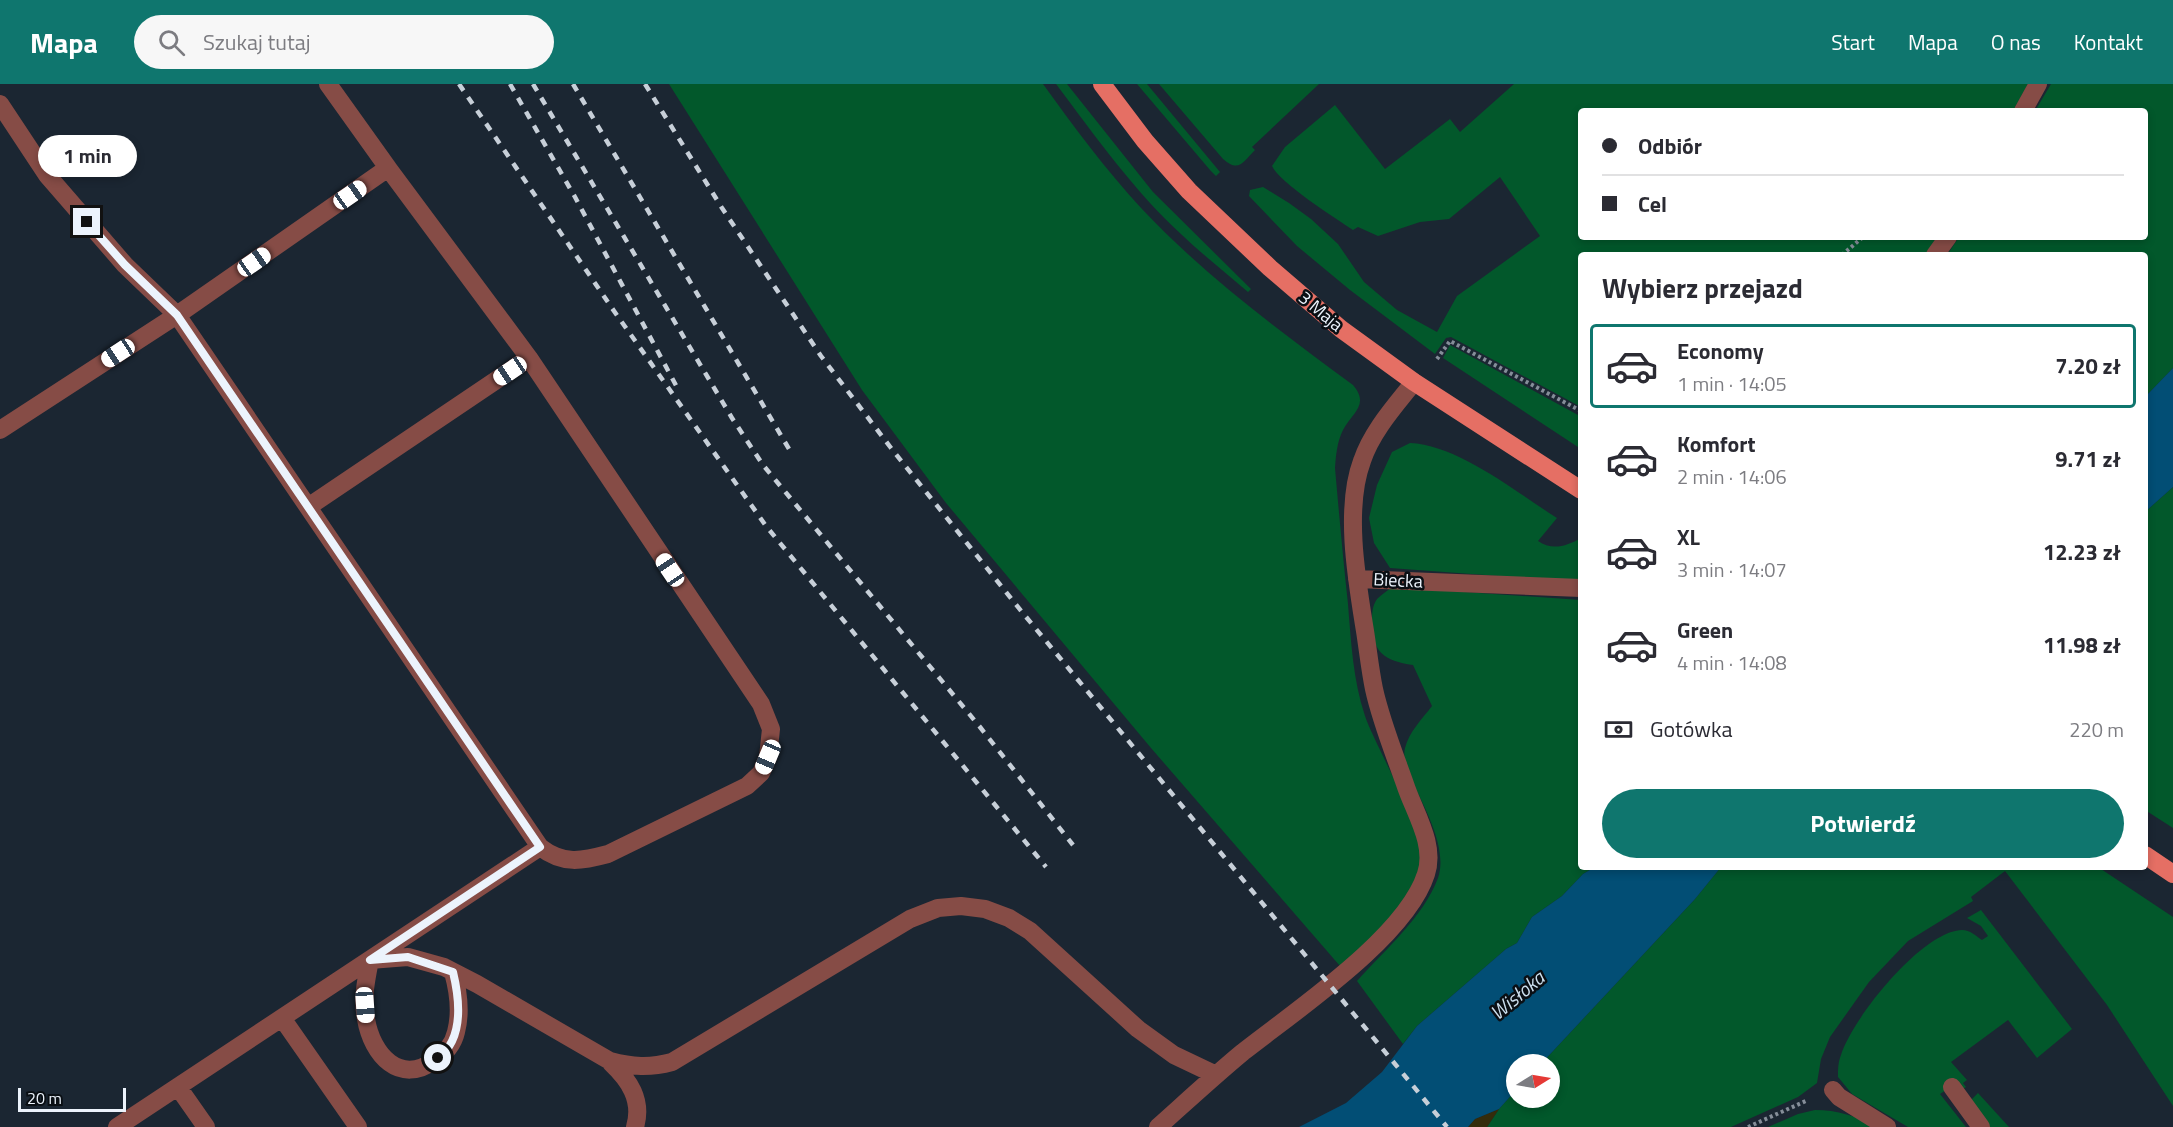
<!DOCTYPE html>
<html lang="pl">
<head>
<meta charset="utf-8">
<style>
  :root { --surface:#fff; --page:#f7f7f7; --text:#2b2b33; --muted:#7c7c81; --line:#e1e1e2; --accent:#0f766e }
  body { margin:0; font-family:"Titillium Web",sans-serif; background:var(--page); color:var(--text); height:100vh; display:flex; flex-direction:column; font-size:22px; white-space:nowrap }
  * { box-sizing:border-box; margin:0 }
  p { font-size:20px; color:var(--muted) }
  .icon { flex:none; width:33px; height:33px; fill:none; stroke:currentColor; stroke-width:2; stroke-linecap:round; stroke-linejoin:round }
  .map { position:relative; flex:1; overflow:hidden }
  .panel { position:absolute; left:1578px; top:168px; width:570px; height:618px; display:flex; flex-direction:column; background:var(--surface); border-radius:6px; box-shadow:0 3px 9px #0003 }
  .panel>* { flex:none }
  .banner { position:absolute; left:1578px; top:24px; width:570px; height:132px; border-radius:6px; box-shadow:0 3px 9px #0003; display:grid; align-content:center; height:132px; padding:0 24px; background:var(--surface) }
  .needle { width:39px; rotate:79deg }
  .buttons { position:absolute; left:1506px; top:970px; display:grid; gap:12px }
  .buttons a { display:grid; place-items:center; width:54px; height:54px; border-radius:50%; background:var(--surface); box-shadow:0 3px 9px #0003; font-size:30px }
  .scale { position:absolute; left:18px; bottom:15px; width:108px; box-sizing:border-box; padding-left:6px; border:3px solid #ecf3fc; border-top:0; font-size:16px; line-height:21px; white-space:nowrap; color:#ecf3fc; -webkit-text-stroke:4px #0a0f14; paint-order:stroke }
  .end { position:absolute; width:27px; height:27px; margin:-14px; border:8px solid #ecf3fc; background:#111; box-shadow:0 0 0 3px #111 }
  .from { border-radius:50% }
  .bubble { position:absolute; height:42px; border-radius:21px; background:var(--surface); box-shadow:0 3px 9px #0003; font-size:20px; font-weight:700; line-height:42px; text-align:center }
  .car { position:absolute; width:18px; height:36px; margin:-18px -9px; border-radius:8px; box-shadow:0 0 4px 2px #0007; background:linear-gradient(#fff 24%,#345 0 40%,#fff 0 76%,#345 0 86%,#fff 0) }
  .banner b { display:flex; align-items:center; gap:21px; height:57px; font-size:22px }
  .banner b+b { border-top:2px solid var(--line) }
  .banner i { width:15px; height:15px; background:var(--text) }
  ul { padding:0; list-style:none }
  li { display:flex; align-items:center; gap:18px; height:84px; margin:0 12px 9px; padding:0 12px; border:3px solid transparent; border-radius:6px }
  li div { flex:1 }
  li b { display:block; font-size:22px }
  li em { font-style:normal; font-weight:700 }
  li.selected { border-color:var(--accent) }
  li>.icon { width:54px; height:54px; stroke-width:1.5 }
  h2 { padding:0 24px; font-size:27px; line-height:72px }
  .pay { display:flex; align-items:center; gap:15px; height:66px; padding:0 24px; font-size:22px }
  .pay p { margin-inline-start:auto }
  .primary-button { display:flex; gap:12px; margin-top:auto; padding:12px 24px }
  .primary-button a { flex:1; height:69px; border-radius:36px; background:var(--accent); color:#fff; font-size:24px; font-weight:700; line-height:69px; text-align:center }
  header { display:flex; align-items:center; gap:36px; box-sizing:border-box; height:84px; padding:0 30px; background:var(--accent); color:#fff }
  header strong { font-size:28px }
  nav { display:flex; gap:33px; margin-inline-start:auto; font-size:21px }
  .search { width:420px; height:54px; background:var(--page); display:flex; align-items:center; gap:15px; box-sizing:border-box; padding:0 21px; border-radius:33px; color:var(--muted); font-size:22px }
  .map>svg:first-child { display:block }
</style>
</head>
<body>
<header>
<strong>Mapa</strong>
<div class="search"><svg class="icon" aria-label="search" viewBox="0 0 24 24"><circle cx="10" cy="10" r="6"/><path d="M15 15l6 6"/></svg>Szukaj tutaj</div>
<nav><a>Start</a><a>Mapa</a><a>O nas</a><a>Kontakt</a></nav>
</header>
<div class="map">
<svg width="2173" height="1043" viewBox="0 0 2173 1043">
  <rect width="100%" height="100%" fill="#1b2632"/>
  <path fill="#02582b" d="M669 0H1043C1074 43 1106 86 1142 125 1205 192 1280 247 1353 301 1370 321 1352 329 1343 346 1337 358 1336 371 1335 384 1339 429 1343 474 1348 520 1351 557 1353 596 1365 632 1376 664 1428 751 1421 780 1413 815 1367 860 1340 882L1151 664 946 419 862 306Z
    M1056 0H1067L1153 108 1251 205 1248 208C1226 189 1203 171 1182 151 1134 107 1095 52 1056 0Z
    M1137 0H1147L1220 88 1216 92 1210 86Z
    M1159 0H1319L1252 63 1255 66C1243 78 1239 89 1223 75Z
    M1514 0H2028L2013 27H1581V153H1937L1925 171H1581V323L1451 253 1446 254 1435 270 1350 206 1297 162 1249 112 1250 106 1263 103 1289 119 1311 135 1338 160 1364 198 1397 226 1437 248 1457 212 1540 152 1500 93 1449 135 1420 138 1378 152 1358 143 1353 146C1335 134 1280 99 1272 82L1285 63 1335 21 1385 85 1450 35 1460 48Z
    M2051 0H2173V284L2145 313V171H1947L1959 153H2145V27H2035Z
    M1450 261 1578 331 1581 327V365L1443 274Z
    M1410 359C1458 361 1516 408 1557 434L1538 457C1552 467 1567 462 1581 454V498L1390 484 1374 459 1369 434 1377 401 1392 368Z
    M2173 403V744L2145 726V428Z
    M1392 503 1581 516V783H1595L1583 790 1562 812 1532 833 1517 859 1506 865 1417 942 1403 960 1357 897C1384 867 1424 832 1438 794 1448 765 1425 725 1413 699 1409 689 1402 676 1405 664 1409 648 1422 635 1432 622L1413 581C1384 577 1372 568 1372 538 1372 530 1372 522 1377 515 1381 511 1387 507 1392 503Z
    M1721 783H2098L2173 833V1022L2107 921 2005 787 1971 813 1973 817 1908 857 1869 898 1830 953 1821 975 1817 999 1798 1013 1731 1043H1487L1499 1025 1516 1006V1014H1550V981H1540L1695 815Z
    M1981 826 2072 945 2037 974 2008 936 1951 978 1967 996 1963 999 1966 1003 1961 1006 1955 1000 1940 1010 1966 1043H1908L1852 1010 1838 993C1838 986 1838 978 1841 971 1852 935 1922 847 1962 846 1970 846 1976 852 1982 856L1988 852 1981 842 1967 834Z
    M1978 1009 2009 1043H1989L1971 1016Z
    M1815 1026C1837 1026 1857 1032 1876 1043H1768L1798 1030Z"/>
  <path fill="#342c0b" d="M1499 1025 1487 1043H1468L1475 1035Z"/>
  <path fill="#024e75" d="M2173 284V403L2145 428V313Z
    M1595 783H1721L1695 815 1540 981H1516V1006L1499 1025 1475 1035 1468 1043H1299L1346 1019 1382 988 1417 942 1506 865 1517 859 1532 833 1562 812 1583 790Z"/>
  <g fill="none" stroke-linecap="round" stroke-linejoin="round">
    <path stroke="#858e99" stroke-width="4" stroke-dasharray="3 3" stroke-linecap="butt" d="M1842 171 1863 153
      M1437 275 1450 257 1581 327
      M1748 1043 1808 1016"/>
    <path stroke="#864c46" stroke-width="18" d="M0 20 47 91 125 181 177 231 540 763 117 1043
      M2023 27 2038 0
      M388 84 529 274 761 620 771 645 768 673 761 689 747 702 608 770C582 777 563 781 540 763
      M1935 171 1948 153
      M0 346 177 231 388 84 328 0
      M308 423 529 274
      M1357 495 1581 504
      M453 888C458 906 461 929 456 948 453 961 446 968 435 976 400 1002 372 971 366 935 362 915 366 896 370 876L408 873 444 883 477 900 610 977C632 983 650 984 672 978L910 835 938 824 961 822 985 825 1009 834 1030 847 1138 945 1174 971 1216 991
      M282 934 358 1043
      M611 979C629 996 643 1016 635 1043
      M178 1003 206 1043
      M1952 1003 1981 1043
      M1833 1006 1839 1013 1887 1043
      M1158 1043C1186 1018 1214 992 1243 968 1295 927 1406 853 1426 790 1436 760 1414 728 1405 700 1394 669 1381 637 1374 605 1370 586 1368 566 1365 547 1357 497 1344 425 1362 377 1372 347 1395 322 1414 298"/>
    <path stroke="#e56f64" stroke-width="18" d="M1102 0 1145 57 1189 107 1270 184 1341 245 1414 298 1581 406
      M2145 771 2173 790"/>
    <path stroke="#c7cfd8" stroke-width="4.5" stroke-dasharray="8 8" stroke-linecap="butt" d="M459 0 614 227 766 442 1046 783
      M510 0 575 113 679 307
      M533 0 732 334 763 381 980 643 1073 761
      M573 0 792 370
      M645 0 722 124 821 272 891 364 1022 528 1447 1043"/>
  </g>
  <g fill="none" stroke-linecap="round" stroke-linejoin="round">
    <path stroke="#ecf3fc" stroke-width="8" d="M87 138 125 181 177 231 540 763 370 876 408 873 453 888C460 917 464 955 438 974"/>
  </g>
  <g text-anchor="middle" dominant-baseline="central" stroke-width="5" stroke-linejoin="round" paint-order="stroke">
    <g font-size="18" fill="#ecf3fc" stroke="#0a0f14">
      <text transform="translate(1321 227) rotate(40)">3 Maja</text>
      <text transform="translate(1398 496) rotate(3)">Biecka</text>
    </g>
    <g font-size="20" font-style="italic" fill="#ccdfee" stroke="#0a0f14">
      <text transform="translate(1517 911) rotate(-40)">Wisłoka</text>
    </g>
  </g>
</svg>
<div class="buttons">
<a><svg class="needle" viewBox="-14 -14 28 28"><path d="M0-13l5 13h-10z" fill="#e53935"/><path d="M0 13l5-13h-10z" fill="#7c7c81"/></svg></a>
</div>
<div class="scale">20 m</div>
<i class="end from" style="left:438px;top:974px"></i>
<i class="end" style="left:87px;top:138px"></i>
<div class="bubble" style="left:38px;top:51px;width:99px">1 min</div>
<i class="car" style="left:350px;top:111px;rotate:55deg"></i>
<i class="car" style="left:254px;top:178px;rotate:55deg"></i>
<i class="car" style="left:118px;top:269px;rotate:237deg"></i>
<i class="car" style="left:510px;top:287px;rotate:236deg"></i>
<i class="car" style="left:670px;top:486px;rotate:326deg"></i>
<i class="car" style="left:768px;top:673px;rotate:203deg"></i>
<i class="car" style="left:365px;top:921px;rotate:176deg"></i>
<div class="banner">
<b><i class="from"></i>Odbiór</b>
<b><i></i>Cel</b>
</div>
<section class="panel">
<h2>Wybierz przejazd</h2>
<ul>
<li class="selected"><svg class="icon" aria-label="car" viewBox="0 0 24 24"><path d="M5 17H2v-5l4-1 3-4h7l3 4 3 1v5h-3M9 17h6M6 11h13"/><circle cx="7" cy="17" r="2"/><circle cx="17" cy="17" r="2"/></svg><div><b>Economy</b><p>1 min · 14:05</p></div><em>7.20 zł</em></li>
<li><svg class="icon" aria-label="car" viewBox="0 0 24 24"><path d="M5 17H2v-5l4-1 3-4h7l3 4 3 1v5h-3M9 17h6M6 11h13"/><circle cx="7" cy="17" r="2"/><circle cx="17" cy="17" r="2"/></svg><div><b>Komfort</b><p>2 min · 14:06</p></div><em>9.71 zł</em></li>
<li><svg class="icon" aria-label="car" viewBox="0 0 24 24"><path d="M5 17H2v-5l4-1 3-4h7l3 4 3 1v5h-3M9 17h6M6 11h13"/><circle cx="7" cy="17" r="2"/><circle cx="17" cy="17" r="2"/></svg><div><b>XL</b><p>3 min · 14:07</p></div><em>12.23 zł</em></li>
<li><svg class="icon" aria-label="car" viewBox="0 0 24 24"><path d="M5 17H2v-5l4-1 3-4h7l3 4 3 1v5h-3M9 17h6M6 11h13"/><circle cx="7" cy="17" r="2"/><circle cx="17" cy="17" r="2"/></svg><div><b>Green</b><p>4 min · 14:08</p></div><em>11.98 zł</em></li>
</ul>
<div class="pay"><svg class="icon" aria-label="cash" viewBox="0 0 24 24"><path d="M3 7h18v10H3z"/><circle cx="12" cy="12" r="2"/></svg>Gotówka<p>220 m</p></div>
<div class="primary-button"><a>Potwierdź</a></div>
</section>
</div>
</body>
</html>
